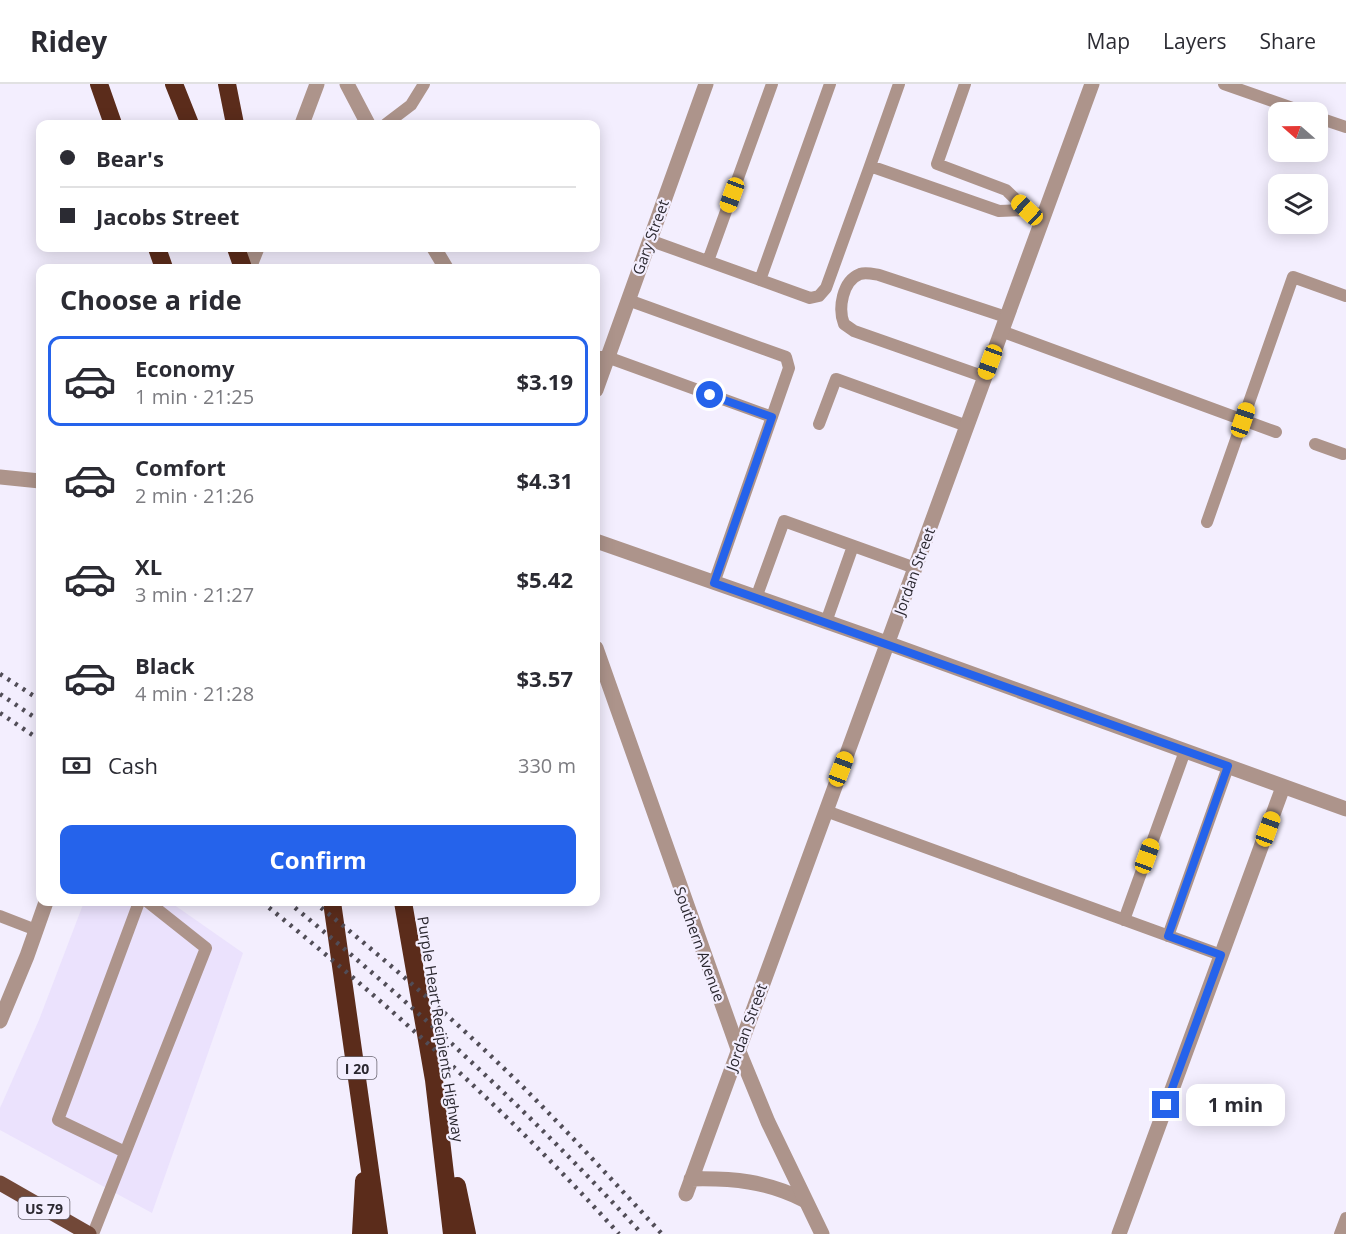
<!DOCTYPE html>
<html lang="en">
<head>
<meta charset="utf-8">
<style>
  :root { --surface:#fff; --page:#f2f2f3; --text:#2b2b33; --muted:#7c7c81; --line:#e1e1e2; --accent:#2563eb }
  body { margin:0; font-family:"Open Sans",sans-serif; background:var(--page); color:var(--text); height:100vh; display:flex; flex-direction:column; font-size:22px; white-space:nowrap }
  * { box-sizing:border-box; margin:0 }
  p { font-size:20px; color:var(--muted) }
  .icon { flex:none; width:33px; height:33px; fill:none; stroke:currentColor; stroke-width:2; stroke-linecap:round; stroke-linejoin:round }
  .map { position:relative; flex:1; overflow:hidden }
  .side { position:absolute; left:36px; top:180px; width:564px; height:642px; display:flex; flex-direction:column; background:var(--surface); border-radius:12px; box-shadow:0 3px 15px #0003 }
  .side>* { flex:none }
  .top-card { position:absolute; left:36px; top:36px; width:564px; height:132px; border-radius:12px; box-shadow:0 3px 15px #0003; display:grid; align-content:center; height:132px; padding:0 24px; background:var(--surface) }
  .needle { width:39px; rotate:290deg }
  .buttons { position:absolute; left:1268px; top:18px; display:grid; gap:12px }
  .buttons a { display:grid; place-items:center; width:60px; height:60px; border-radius:12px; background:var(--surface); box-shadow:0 3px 15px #0003; font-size:30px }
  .end { position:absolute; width:27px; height:27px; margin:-14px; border:8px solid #2563eb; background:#fff; box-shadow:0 0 0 3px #fff }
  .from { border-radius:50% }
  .bubble { position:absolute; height:42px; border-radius:12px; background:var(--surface); box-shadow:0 3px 15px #0003; font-size:20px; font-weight:700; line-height:42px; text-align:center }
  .car { position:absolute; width:18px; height:36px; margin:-18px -9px; border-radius:8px; box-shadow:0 0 4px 2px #0007; background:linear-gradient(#f5c518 24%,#345 0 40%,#f5c518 0 76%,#345 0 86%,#f5c518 0) }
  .top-card b { display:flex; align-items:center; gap:21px; height:57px; font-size:22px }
  .top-card b+b { border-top:2px solid var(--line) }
  .top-card i { width:15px; height:15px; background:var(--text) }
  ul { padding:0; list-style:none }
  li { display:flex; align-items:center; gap:18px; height:90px; margin:0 12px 9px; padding:0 12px; border:3px solid transparent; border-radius:12px }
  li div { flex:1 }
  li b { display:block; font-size:22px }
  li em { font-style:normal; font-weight:700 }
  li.on { border-color:var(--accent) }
  li>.icon { width:54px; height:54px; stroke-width:1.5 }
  h2 { padding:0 24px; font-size:27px; line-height:72px }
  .pay { display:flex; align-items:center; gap:15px; height:66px; padding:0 24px; font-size:22px }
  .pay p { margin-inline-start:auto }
  .action { display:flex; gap:12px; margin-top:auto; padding:12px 24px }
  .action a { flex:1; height:69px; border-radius:12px; background:var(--accent); color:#fff; font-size:24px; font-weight:700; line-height:69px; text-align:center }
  header { display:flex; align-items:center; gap:36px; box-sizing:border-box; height:84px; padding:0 30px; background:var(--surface); border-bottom:2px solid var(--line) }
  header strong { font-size:28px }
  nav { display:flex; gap:33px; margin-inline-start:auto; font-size:21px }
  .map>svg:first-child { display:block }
</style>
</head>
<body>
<header>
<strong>Ridey</strong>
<nav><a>Map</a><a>Layers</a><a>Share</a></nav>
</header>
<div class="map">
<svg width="1346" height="1150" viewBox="0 0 1346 1150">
  <rect width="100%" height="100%" fill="#f3eefe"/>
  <path fill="#ebe2fd" d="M84 818H170L243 869 152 1129 0 1046V1024L39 936Z"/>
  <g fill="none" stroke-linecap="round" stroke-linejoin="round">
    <path stroke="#ad948b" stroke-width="12" d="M965 0 937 80 1006 106 1027 126
      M1224 0 1298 26
      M1325 36 1346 43
      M386 40 411 21 424 0
      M870 82 899 0
      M649 156 810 214 819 212 826 204 870 82 999 127 1027 126 1044 132
      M708 177 772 0
      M760 196 830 0
      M628 216 786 273 789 284 714 499
      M1001 247 1276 348
      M596 273H607L772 333
      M985 293 854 247 844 240C838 225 842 197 860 190 866 188 873 190 879 191L1006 233
      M819 340 836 295 967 342
      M1315 360 1343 370
      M1207 438 1293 193 1346 212
      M756 514 784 437 915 484
      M826 538 853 462
      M826 727 1221 871
      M0 832 36 846
      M1124 836 1185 667
      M1168 852 1228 683
      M125 1068 58 1036 139 818
      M93 1150 206 864 148 818
      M1340 1150 1346 1134"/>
    <path stroke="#ad948b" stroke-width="15" d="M596 306 706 0
      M691 1095C733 1094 766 1097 804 1116
      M686 1110 1092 0
      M1119 1150 1283 703"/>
    <path stroke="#ad948b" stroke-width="15" d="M347 0 368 40
      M302 40 317 0
      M434 164 446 184
      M249 184 257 164
      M0 393 40 397
      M596 457 887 559 1346 725
      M596 564 738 965 768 1038 822 1150
      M0 937 27 872 46 818"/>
    <path stroke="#724838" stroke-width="15" d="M0 1099 89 1150"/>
    <path stroke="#5b2c1b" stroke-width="18" d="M99 0 113 40
      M174 0 190 40
      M227 0 235 40
      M157 164 164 184
      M236 164 243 184
      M332 818 379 1150
      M403 818 434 996 452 1150
      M457 1102 467 1150
      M361 1150 364 1097"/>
    <path stroke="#514d57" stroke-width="4.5" stroke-dasharray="3 6" stroke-linecap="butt" d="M0 590 40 616
      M0 610 40 637
      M0 629 40 656
      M262 818C388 920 510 1029 619 1150
      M288 818C414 921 532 1030 642 1150
      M314 818C386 876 456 937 522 1002 570 1050 616 1100 662 1150"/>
  </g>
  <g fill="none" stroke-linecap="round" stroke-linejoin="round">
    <path stroke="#2563eb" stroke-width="8" d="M710 311 772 333 714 499 1228 682 1168 852 1221 871 1166 1021"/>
  </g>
  <g text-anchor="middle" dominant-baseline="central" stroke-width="4.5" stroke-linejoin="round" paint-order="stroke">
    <g fill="#f3eefe" stroke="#67636e" stroke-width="1.5">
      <rect x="337.5" y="973" width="39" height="22" rx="4.5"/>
      <rect x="18.5" y="1113" width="51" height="22" rx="4.5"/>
    </g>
    <g font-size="14" font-weight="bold" fill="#2b2830">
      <text x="357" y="984">I 20</text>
      <text x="44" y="1124">US 79</text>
    </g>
    <g font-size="15" fill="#2b2830" stroke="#f3eefe">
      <text transform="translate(650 153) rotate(-70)">Gary Street</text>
      <text transform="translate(914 487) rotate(-70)">Jordan Street</text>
      <text transform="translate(700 860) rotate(70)">Southern Avenue</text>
      <text transform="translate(746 943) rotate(-70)">Jordan Street</text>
      <text transform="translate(441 945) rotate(81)">Purple Heart Recipients Highway</text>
    </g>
  </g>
</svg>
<div class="buttons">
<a><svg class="needle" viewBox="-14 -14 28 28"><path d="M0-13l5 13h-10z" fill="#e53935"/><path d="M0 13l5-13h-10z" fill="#7c7c81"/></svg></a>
<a><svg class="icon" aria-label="layers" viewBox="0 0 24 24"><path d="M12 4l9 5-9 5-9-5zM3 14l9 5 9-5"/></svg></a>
</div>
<i class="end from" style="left:710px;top:311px"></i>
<i class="end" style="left:1166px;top:1021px"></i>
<div class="bubble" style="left:1186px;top:1000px;width:99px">1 min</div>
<i class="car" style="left:732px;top:111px;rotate:200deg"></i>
<i class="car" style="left:1027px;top:126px;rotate:313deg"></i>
<i class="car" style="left:990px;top:278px;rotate:200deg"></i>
<i class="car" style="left:1243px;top:336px;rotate:19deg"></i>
<i class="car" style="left:841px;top:685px;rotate:21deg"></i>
<i class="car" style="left:1268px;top:745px;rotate:20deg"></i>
<i class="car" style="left:1147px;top:772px;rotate:20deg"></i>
<div class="top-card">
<b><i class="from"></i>Bear's</b>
<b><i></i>Jacobs Street</b>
</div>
<section class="side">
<h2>Choose a ride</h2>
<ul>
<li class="on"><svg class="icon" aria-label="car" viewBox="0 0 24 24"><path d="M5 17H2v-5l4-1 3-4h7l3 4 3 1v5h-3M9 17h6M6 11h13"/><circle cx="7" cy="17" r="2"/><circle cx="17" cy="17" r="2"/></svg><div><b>Economy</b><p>1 min · 21:25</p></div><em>$3.19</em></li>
<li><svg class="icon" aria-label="car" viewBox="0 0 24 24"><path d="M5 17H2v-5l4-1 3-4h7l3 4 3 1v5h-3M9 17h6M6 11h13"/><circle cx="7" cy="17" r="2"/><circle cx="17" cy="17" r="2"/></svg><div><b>Comfort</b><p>2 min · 21:26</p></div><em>$4.31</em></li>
<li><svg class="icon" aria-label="car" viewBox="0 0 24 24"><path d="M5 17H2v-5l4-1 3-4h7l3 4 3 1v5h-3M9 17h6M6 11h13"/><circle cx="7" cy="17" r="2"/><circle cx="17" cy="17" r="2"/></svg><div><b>XL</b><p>3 min · 21:27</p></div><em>$5.42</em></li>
<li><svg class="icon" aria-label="car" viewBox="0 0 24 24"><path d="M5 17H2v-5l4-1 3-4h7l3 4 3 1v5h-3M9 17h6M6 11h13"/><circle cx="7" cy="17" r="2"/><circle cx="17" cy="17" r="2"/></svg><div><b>Black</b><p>4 min · 21:28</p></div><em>$3.57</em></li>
</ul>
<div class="pay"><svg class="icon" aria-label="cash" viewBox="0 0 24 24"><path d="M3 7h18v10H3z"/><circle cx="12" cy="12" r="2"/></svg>Cash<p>330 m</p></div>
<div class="action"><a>Confirm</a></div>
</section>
</div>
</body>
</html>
